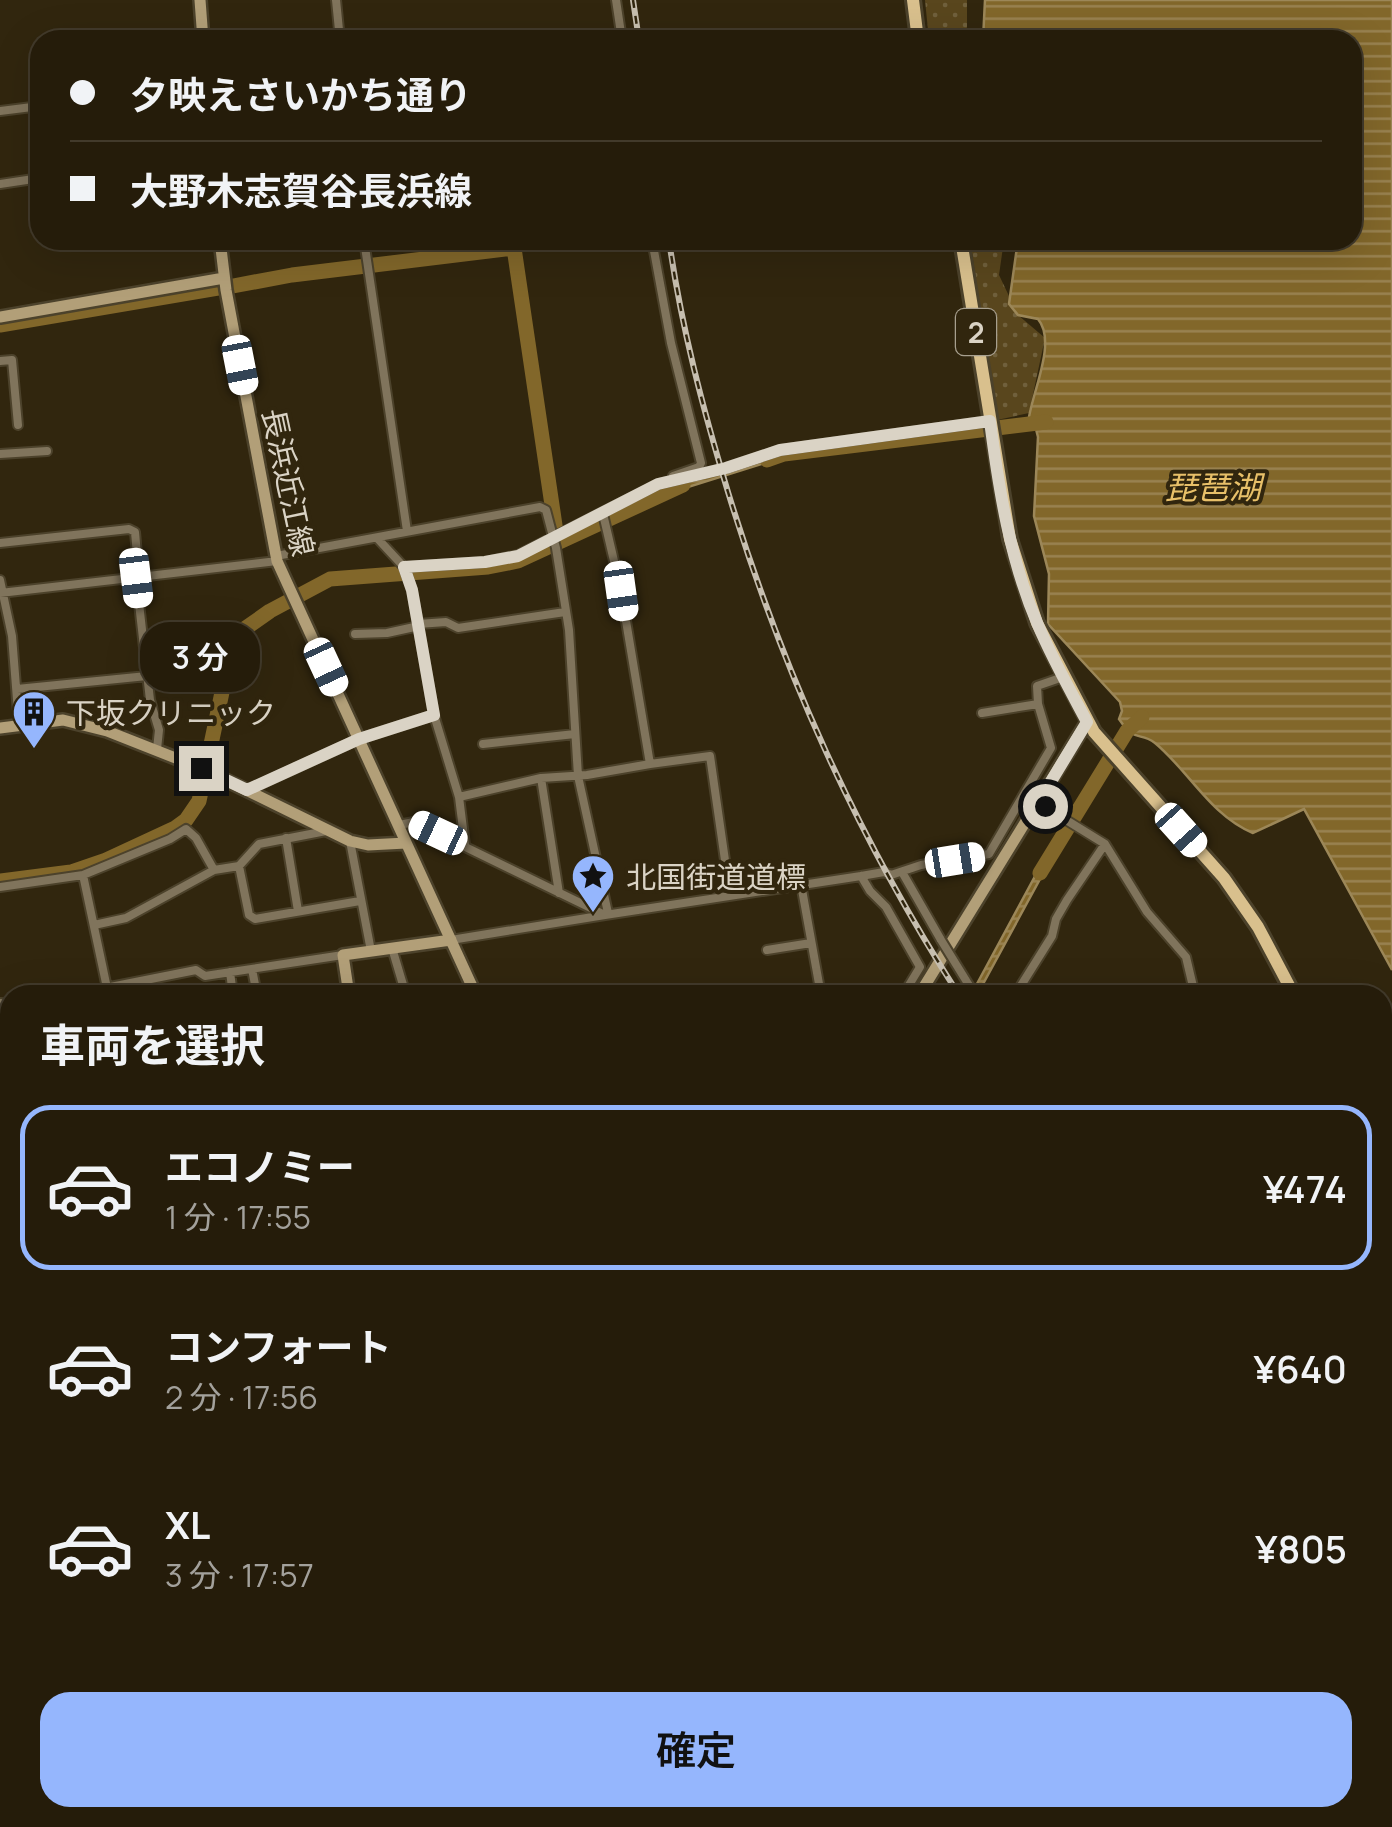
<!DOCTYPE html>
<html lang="ja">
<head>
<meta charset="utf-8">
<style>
  :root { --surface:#251c0a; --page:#2d2513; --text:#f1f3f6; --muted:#a3a19c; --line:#423a2b; --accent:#95b6fd }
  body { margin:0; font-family:Manrope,"Noto Sans JP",sans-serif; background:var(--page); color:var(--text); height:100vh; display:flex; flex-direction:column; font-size:38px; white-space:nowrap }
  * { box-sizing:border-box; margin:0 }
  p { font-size:32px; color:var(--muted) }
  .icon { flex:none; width:55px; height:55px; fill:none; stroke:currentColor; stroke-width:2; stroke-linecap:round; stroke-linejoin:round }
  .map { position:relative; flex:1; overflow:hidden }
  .side { position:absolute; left:0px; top:985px; width:1392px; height:842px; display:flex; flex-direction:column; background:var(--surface); border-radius:30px 30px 0 0; box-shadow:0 10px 40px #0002,0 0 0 2px var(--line) }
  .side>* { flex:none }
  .banner { position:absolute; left:30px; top:30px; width:1332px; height:220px; border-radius:30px; box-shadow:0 10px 40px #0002,0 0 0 2px var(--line); display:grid; align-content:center; height:220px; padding:0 40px; background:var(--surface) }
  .end { position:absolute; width:45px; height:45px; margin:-22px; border:12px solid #dad3c5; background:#111; box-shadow:0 0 0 5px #111 }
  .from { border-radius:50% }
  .bubble { position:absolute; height:70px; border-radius:30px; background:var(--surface); box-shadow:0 10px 40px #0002,0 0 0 2px var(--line); font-size:32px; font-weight:600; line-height:70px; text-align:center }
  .car { position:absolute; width:30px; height:60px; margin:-30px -15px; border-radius:12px; box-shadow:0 0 8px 2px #0007; background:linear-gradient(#fff 24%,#345 0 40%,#fff 0 76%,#345 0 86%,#fff 0) }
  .banner b { display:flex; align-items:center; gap:35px; height:95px; font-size:38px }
  .banner b+b { border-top:2px solid var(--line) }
  .banner i { width:25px; height:25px; background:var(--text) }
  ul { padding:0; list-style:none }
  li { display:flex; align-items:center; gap:30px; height:165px; margin:0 20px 15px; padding:0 20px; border:5px solid transparent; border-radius:30px }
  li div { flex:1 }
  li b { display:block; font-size:38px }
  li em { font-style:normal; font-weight:600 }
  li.active { border-color:var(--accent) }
  li>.icon { width:90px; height:90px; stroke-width:1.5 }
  h2 { padding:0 40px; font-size:45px; line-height:120px }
  .button { display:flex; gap:20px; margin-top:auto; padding:20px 40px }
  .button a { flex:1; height:115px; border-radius:30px; background:var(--accent); color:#111; font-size:40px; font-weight:600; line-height:115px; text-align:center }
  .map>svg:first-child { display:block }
</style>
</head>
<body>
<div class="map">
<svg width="1392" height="1827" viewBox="0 0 1392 1827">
  <defs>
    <pattern id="park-dots" width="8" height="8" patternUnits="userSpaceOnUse" patternTransform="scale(2.5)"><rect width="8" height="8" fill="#59461d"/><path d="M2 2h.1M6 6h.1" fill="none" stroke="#70603c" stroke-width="1.8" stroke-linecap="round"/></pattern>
    <pattern id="water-rules" width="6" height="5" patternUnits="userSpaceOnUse" patternTransform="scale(2.5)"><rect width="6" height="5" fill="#82672a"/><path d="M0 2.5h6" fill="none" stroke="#998351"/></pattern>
  </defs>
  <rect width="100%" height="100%" fill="#31260e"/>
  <path fill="url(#park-dots)" d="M925 0H967V40H929Z
    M970 240H1004L999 275 1018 315 1045 338 1029 413 997 420Z"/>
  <path fill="url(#water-rules)" stroke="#9c8758" stroke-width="2.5" d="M985 0H1392V970L1304 809 1253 833C1210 815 1189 771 1155 743 1139 731 1136 744 1119 719L1122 711 1120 702 1048 624 1049 574 1034 516 1038 437 1036 429 1028 424C1030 396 1058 343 1038 319L1018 315 1009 304 1018 240H1352V40H983Z
    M783 452 784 457 666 494 665 489Z
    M1047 854 1052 857 977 995H971Z"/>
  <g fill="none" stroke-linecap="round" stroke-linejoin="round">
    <path stroke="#9c8758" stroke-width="2.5" d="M1382 1058 1392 1053
      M0 1688 10 1686
      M848 1818 849 1827"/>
    <path stroke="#82672a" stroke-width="15" d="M233 286 292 275 514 248 556 532 561 540
      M0 325 218 288
      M767 460 784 454 1046 422
      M1040 873 1127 731 1142 717
      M0 881 71 872 106 860 175 828 186 820 199 801 232 645 243 630 270 611 330 579 488 567 518 561 683 485
      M0 1329 10 1324"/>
    <g stroke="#4c422b" stroke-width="12">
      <path id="street" d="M336 0 340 40
        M616 0 622 40
        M0 111 40 106
        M0 184 40 178
        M364 240 407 531
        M652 240 671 343 701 463 699 467 673 476
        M0 361 12 360 18 425
        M0 454 47 451
        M603 514 621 591 650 764 710 756 730 895
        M378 539 404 567 412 590 434 715 459 797 465 845
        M0 543 129 529 135 532 139 577
        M276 556 540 507 546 510 556 548 569 630 578 776 608 913
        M404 567 485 562 518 555 658 484 726 468 780 450 990 421
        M136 577 150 700 159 730 157 749
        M0 580 12 636 19 725
        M0 593 277 561
        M418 624 446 622 458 628 565 612
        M355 634 387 633 419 626
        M17 689 147 676
        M1038 704 1037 686 1063 677
        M982 713 1038 704 1051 748 1024 794
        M483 744 575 734
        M541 778 559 893
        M248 790 359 739 434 715
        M459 797 541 778 587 775 650 764
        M399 825 414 822 605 915 861 876 884 872 891 875 921 865 989 854 1024 794 1105 844 1147 912 1186 957 1195 995
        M286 838 298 911
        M350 841 371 951
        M239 866 249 915 255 919 360 901
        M902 872 941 940
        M83 875 107 988
        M861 876 870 891 886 907 920 967 903 995
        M801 884 821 995
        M0 887 83 875 170 839 186 829 196 838 214 870
        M94 925 126 918 214 870 239 866 259 844 326 831
        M451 940 605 915
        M392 948 406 995
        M767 950 811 943
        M252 969 257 995
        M230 972 233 995
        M70 995 196 970 205 976 343 955
        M1015 995 1052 936 1056 919 1067 900 1105 844
        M0 1003 10 1004
        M0 1061 10 1059
        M1382 1206 1392 1202
        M0 1220 10 1218
        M0 1362 10 1360
        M1382 1445 1392 1458
        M1382 1529 1392 1542
        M1382 1619 1392 1617
        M1382 1666 1392 1664
        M0 1694 10 1693
        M36 1818 38 1827
        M336 1818 337 1827
        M504 1818 506 1827
        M554 1818 556 1827
        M672 1818 673 1827
        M853 1818 855 1827
        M1158 1818 1160 1827
        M1309 1818 1311 1827
        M1365 1818 1366 1827
        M419 1827 452 1822"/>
    </g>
    <g stroke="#4c422b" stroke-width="16">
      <path id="secondary" d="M200 0 203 40
        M220 240 226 290 277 561 476 995
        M0 317 224 278
        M0 728 63 720 107 731 201 768 350 841 368 845 406 843
        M349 995 343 955 451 940
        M919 995 1087 722
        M0 1279 10 1278
        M0 1456 10 1531
        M0 1563 10 1561
        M67 1818 68 1827
        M608 1818 610 1827
        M1002 1818 1009 1827
        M207 1827 213 1818"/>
    </g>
    <g stroke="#4c422b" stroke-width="18">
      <path id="primary" d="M913 0 918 40
        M961 240 1010 539 1037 623 1094 732 1224 878 1258 927 1294 995
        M1382 1163 1392 1181"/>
    </g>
    <use href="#street" stroke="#80745c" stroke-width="8"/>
    <use href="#secondary" stroke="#b29f78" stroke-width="11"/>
    <use href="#primary" stroke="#d9c08d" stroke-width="12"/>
    <g stroke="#c7bfb0" stroke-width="6">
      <path id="rail" d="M633 0 639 40
        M669 240C681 326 703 409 728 492 783 672 857 836 959 995
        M1382 1582 1392 1595"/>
    </g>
    <use href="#rail" stroke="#31260e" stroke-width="2.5" stroke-dasharray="8" stroke-linecap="butt"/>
    <g stroke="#4c422b" stroke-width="12" stroke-linecap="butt">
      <path id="street-bridge" d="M941 940 975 995"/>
    </g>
    <use href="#street-bridge" stroke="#80745c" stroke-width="8"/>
  </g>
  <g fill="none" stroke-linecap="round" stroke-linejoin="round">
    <path stroke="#dad3c5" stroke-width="12" d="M201 768 247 790 359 739 434 715 412 590 404 567 485 562 518 556 658 484 726 468 780 450 990 421C999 490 1010 560 1038 625 1052 658 1070 690 1087 722L1038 803 1045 806"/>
  </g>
  <defs>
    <g id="building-pin" transform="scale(2.25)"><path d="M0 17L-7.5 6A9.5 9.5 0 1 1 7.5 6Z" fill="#95b6fd" stroke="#31260e"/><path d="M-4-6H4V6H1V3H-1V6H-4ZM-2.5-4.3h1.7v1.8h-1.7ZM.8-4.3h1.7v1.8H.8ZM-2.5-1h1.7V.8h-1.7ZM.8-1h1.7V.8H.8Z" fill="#111"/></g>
    <g id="sight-pin" transform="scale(2.25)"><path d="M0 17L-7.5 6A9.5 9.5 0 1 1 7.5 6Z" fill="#95b6fd" stroke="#31260e"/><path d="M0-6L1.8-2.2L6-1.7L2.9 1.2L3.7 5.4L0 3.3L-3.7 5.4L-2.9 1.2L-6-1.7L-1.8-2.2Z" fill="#111"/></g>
  </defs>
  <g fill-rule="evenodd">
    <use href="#building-pin" x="34" y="712"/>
    <use href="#sight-pin" x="593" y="876"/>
  </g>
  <g text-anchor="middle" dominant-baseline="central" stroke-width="8" stroke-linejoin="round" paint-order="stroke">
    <rect fill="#31260e" stroke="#a79f8e" stroke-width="2.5" x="956" y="309" width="40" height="46" rx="8"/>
    <g font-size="28" font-weight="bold" fill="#dad3c5">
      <text x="976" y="332">2</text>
    </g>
    <g font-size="30" fill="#dad3c5" stroke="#31260e">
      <text transform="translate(289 482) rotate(78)">長浜近江線</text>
    </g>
    <g font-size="30" fill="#dad3c5" stroke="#31260e" text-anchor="start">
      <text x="66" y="712">下坂クリニック</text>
      <text x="626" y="876">北国街道道標</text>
    </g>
    <g font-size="32" font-style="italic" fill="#e8c069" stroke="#31260e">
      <text x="1213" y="487">琵琶湖</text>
    </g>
  </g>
</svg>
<i class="end from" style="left:1045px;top:806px"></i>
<i class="end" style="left:201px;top:768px"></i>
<div class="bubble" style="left:140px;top:622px;width:120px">3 分</div>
<i class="car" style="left:240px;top:365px;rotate:169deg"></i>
<i class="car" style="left:136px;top:578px;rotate:173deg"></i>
<i class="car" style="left:621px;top:591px;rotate:172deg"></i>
<i class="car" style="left:326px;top:667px;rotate:155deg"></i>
<i class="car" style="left:1181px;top:830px;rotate:138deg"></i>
<i class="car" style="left:438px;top:833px;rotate:295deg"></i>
<i class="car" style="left:955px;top:860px;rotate:81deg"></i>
<div class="banner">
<b><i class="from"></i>夕映えさいかち通り</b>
<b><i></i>大野木志賀谷長浜線</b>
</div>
<section class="side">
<h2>車両を選択</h2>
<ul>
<li class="active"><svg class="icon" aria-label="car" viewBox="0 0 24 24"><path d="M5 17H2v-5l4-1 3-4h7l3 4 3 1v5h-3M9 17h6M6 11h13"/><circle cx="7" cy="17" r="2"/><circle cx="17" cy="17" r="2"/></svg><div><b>エコノミー</b><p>1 分 · 17:55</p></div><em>¥474</em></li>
<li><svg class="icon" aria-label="car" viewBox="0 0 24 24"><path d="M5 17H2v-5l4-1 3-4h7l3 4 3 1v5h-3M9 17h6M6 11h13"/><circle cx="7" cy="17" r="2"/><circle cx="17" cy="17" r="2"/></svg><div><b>コンフォート</b><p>2 分 · 17:56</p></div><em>¥640</em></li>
<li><svg class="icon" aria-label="car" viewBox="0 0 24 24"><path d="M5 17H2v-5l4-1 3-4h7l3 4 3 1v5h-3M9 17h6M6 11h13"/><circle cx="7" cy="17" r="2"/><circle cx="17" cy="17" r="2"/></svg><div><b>XL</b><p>3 分 · 17:57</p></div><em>¥805</em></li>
</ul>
<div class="button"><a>確定</a></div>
</section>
</div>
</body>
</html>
